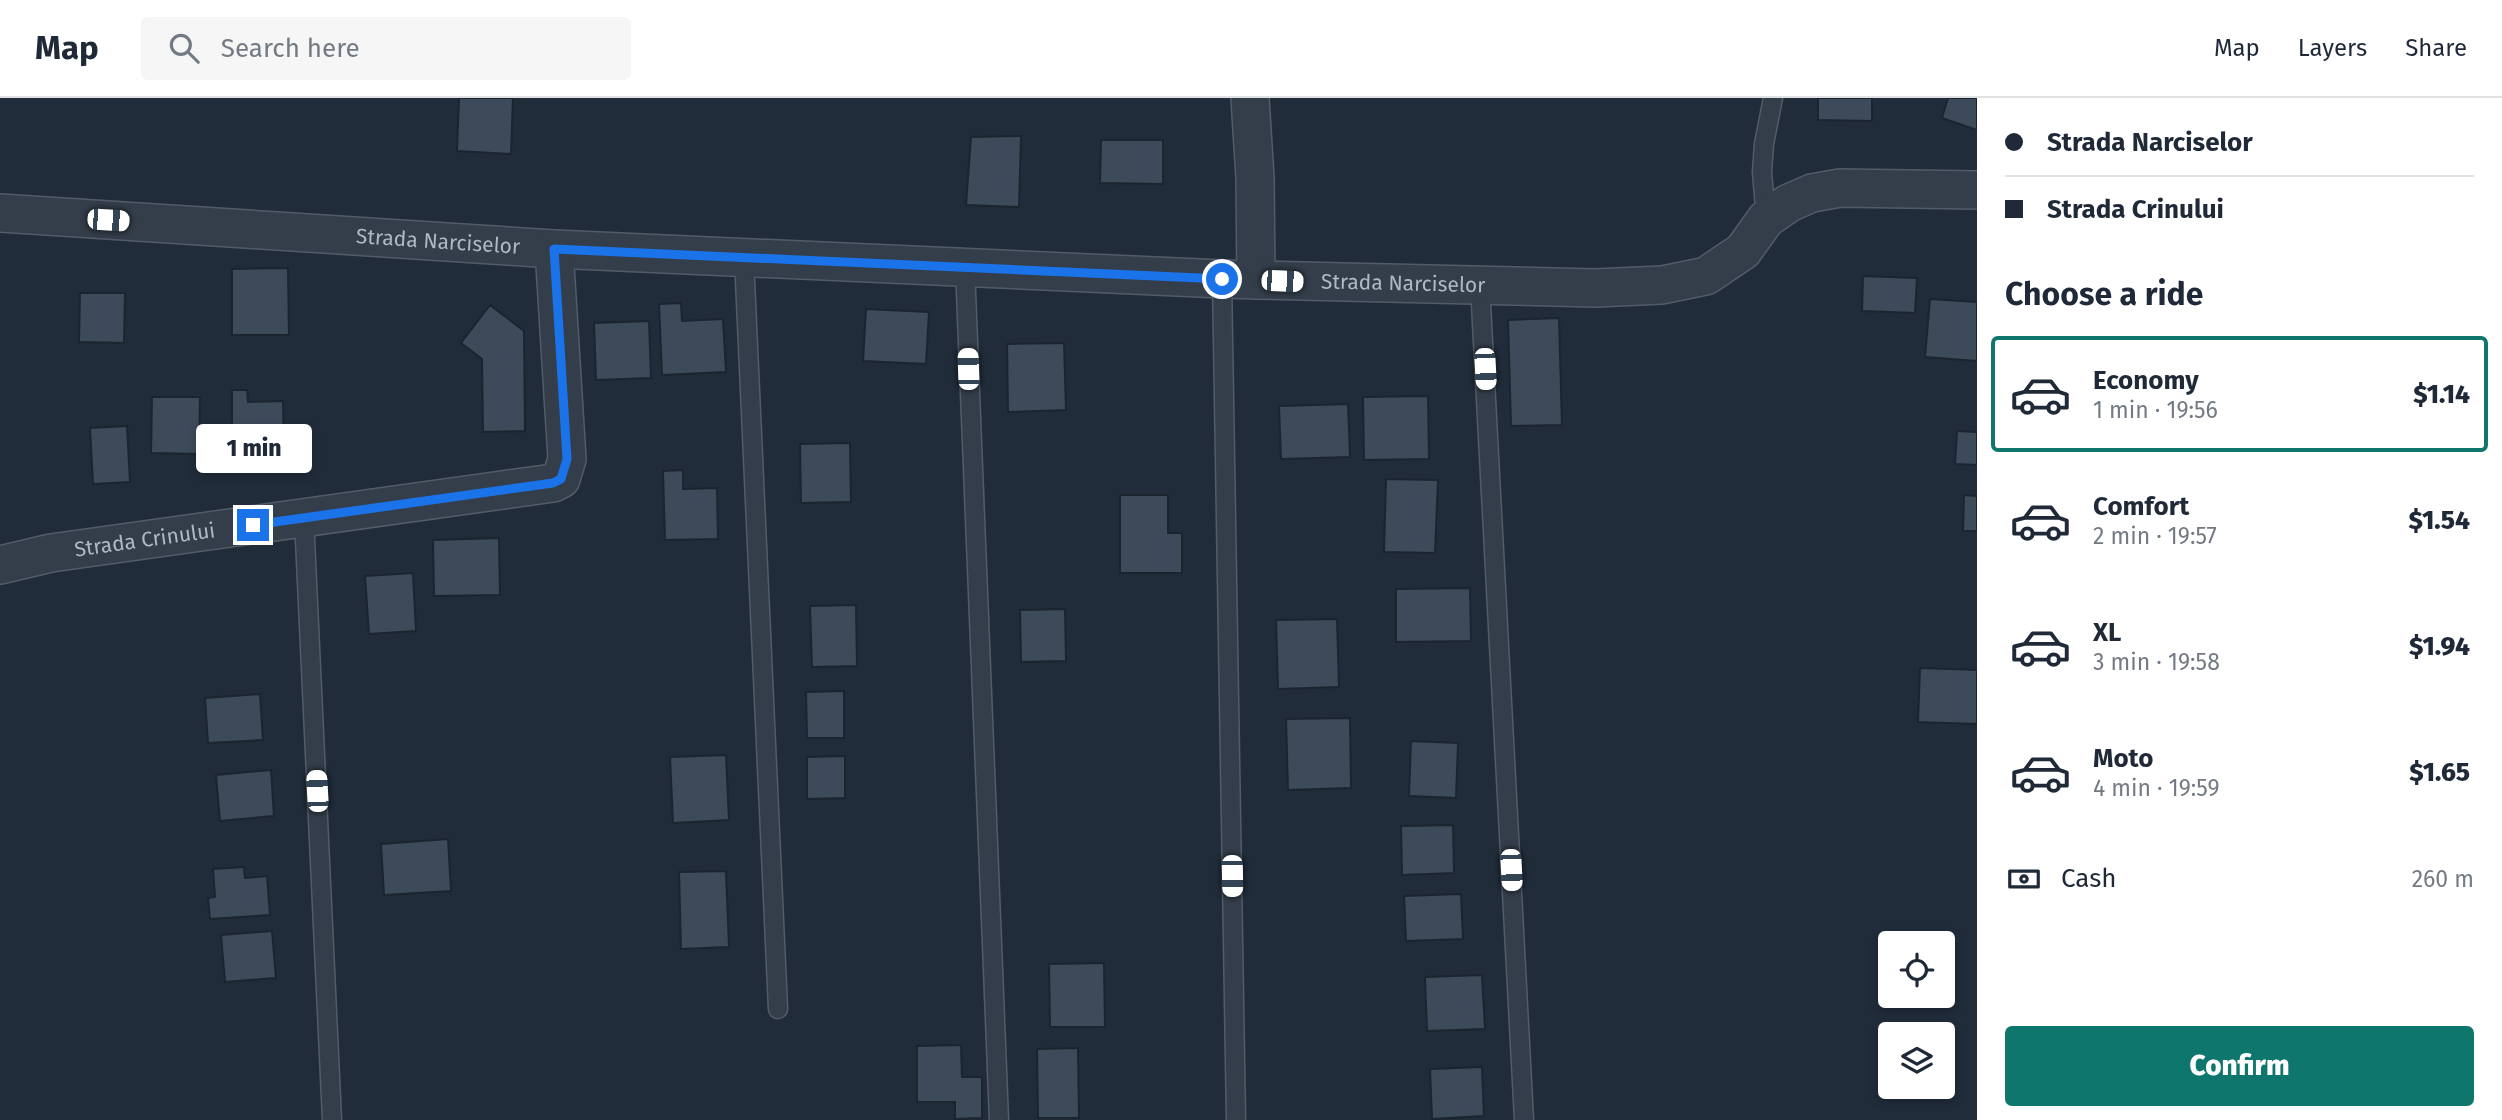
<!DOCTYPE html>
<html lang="en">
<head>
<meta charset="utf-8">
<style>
  :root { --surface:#fff; --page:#f6f6f7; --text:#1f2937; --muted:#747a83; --line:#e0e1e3; --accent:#0f766e }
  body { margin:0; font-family:"Fira Sans",sans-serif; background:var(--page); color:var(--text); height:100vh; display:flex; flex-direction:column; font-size:26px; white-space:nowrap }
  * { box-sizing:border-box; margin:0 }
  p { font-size:23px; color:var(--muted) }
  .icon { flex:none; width:38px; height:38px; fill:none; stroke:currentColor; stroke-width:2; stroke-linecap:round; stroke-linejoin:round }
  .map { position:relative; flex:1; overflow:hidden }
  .details { display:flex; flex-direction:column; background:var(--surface); width:525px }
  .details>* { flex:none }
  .top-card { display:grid; align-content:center; height:154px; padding:0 28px; background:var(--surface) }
  .tools { position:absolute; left:1878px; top:833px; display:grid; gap:14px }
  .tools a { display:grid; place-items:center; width:77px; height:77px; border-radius:7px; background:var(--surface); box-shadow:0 4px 10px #0003; font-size:35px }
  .end { position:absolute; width:32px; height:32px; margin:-16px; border:9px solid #1a73e8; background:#fff; box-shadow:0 0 0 4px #fff }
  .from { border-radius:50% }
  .bubble { position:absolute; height:49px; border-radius:7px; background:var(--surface); box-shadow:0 4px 10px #0003; font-size:23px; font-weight:800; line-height:49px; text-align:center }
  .car { position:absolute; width:21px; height:42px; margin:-21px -10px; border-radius:9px; box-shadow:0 0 5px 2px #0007; background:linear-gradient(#fff 24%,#345 0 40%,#fff 0 76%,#345 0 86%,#fff 0) }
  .top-card b { display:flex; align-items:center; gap:24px; height:66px; font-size:26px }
  .top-card b+b { border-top:2px solid var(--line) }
  .top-card i { width:18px; height:18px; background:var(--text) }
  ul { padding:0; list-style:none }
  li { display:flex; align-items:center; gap:21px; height:116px; margin:0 14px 10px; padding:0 14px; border:4px solid transparent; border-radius:7px }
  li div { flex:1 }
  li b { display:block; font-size:26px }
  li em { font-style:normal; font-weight:800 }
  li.current { border-color:var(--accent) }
  li>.icon { width:63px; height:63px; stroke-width:1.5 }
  h2 { padding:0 28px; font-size:32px; line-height:84px }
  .pay { display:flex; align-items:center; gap:18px; height:77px; padding:0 28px; font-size:26px }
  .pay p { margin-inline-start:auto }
  .action { display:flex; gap:14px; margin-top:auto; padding:14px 28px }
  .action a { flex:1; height:80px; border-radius:7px; background:var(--accent); color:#fff; font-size:28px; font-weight:800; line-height:80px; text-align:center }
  header { display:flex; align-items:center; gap:42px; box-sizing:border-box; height:98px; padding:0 35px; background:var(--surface); border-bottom:2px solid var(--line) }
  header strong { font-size:33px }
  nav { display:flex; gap:38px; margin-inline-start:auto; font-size:24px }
  .search { width:490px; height:63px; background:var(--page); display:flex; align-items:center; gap:18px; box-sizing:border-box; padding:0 24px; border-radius:7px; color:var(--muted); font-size:26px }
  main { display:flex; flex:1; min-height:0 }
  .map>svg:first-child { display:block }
</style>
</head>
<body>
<header>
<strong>Map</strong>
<div class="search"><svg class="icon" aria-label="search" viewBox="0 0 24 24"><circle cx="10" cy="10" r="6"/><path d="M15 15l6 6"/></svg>Search here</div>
<nav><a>Map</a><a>Layers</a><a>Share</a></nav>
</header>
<main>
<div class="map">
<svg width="1977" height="1022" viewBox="0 0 1977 1022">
  <rect width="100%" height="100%" fill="#202c3a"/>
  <path fill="#3c4a59" stroke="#1b2530" stroke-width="2" d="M459 0H513L511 56 457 53Z
    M1818 0H1872V23L1818 22Z
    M1948 0H1977V32L1942 20Z
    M1021 38 1019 109 966 107 971 39Z
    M1101 42H1163V86L1100 85Z
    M288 170 289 237H232V171Z
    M1863 178 1917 180 1915 215 1862 213Z
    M80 195H125L124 245 79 244Z
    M1930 201 1977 204V263L1925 259Z
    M681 205 682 223 723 221 726 274 662 277 659 206Z
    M490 207 524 233 525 333 483 334 482 261 461 245Z
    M866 211 929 214 926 266 863 263Z
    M1559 220 1562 327 1511 328 1508 222Z
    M649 223 651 280 596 282 594 225Z
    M1064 245 1066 312 1008 314 1007 246Z
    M232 292H247L248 304 283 303 284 351 232 352Z
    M1428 298 1429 361 1364 362 1363 299Z
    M152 299H200L199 356 151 355Z
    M1348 306 1350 359 1281 361 1279 308Z
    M127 328 130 384 93 386 90 330Z
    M1957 333 1977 334V367L1955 366Z
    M850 345 851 404 801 405 800 346Z
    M683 372V391L717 390 718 441 665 442 663 373Z
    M1386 381 1438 382 1435 455 1384 454Z
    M1120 397H1168V435H1182V475H1120Z
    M1964 397 1977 398V433H1963Z
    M499 440 500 497 434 498 433 442Z
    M413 475 416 533 369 536 365 478Z
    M1470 490 1471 543 1396 544V491Z
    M856 507 857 568 812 569 810 508Z
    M1065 511 1066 563 1021 564 1020 512Z
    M1337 521 1339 589 1278 591 1276 522Z
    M1920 570 1977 572V626L1918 624Z
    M844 593V640H807L806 594Z
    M260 596 263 642 208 645 205 600Z
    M1350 620 1351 690 1288 692 1286 621Z
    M1411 643 1458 645 1456 700 1409 698Z
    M726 657 729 722 673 725 670 659Z
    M845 658V700L807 701V659Z
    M271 672 274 718 220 723 216 677Z
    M1453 727 1454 775 1402 777 1401 728Z
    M448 741 451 793 384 797 381 746Z
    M244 769 245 780 267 778 270 817 210 821 208 800 215 799 213 771Z
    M726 773 729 849 681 851 679 774Z
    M1461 796 1463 841 1406 843 1404 798Z
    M272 833 276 880 225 884 221 837Z
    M1104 865 1105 929H1050L1049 866Z
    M1482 877 1485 931 1427 933 1425 879Z
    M961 947 962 979H982V1020L955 1021V1004H917V948Z
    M1078 950 1079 1020H1038L1037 951Z
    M1482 969 1484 1018 1432 1021 1430 971Z"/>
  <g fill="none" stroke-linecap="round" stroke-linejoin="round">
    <g stroke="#525c68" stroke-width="21">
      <path id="service" d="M1766 121 1762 74 1764 46 1773 0
        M744 160 778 911
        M965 169 999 1022
        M1222 181 1236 1022
        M1480 187 1524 1022
        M304 420 332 1022"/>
    </g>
    <g stroke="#525c68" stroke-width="40">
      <g id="minor">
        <path d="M1250 0 1255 80 1256 182"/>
        <path id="s1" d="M0 115 554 151 1222 181 1595 190 1662 187 1706 178 1743 153 1766 121 1789 105 1812 95 1840 90 1977 92"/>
        <path id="s2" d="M0 467 51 455 553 385 561 381 567 361 554 151"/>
      </g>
    </g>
    <use href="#service" stroke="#343e4a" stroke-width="18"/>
    <use href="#minor" stroke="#343e4a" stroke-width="37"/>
  </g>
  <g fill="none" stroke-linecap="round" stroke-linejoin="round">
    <path stroke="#1a73e8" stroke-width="9" d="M253 427 553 385 561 381 567 361 554 151 1222 181"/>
  </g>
  <g text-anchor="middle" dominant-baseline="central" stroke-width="5" stroke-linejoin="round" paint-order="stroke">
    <g font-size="21" fill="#afb9c6" stroke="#1a232e">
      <text stroke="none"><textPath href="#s1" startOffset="439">Strada Narciselor</textPath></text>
      <text stroke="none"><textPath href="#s1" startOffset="1405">Strada Narciselor</textPath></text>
      <text stroke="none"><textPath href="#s2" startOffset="147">Strada Crinului</textPath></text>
    </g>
  </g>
</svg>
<div class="tools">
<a><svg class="icon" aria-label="locate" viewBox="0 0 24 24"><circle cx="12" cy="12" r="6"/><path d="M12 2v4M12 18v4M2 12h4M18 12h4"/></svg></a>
<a><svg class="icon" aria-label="layers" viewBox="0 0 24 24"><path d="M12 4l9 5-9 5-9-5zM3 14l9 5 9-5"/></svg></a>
</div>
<i class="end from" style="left:1222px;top:181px"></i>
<i class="end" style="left:253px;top:427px"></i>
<div class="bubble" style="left:196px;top:326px;width:116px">1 min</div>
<i class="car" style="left:108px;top:122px;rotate:94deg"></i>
<i class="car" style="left:1282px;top:183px;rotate:92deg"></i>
<i class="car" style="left:968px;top:271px;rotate:358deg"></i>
<i class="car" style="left:1485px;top:271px;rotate:177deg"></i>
<i class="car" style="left:317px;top:693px;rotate:357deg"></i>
<i class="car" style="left:1511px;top:772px;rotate:177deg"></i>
<i class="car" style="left:1232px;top:778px;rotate:179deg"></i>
</div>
<section class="details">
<div class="top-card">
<b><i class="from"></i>Strada Narciselor</b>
<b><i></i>Strada Crinului</b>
</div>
<h2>Choose a ride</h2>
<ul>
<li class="current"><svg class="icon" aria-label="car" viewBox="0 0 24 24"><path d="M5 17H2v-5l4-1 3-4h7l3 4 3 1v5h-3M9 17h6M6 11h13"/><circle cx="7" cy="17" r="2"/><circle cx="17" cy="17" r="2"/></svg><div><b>Economy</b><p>1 min · 19:56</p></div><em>$1.14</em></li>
<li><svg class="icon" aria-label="car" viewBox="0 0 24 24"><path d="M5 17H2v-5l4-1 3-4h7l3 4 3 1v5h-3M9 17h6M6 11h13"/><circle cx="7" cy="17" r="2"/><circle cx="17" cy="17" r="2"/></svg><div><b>Comfort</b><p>2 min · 19:57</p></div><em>$1.54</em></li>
<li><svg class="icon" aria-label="car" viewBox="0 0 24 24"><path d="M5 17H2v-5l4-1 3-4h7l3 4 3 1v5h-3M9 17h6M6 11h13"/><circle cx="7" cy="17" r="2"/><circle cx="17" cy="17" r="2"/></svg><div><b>XL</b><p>3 min · 19:58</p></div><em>$1.94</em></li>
<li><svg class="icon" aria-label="car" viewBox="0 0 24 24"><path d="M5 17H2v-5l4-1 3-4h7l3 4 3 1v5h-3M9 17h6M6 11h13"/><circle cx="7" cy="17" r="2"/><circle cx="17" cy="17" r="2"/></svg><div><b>Moto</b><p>4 min · 19:59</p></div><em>$1.65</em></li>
</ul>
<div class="pay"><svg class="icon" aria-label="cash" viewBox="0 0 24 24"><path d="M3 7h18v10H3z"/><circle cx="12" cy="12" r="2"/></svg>Cash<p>260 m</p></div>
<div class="action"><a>Confirm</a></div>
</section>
</main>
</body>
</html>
